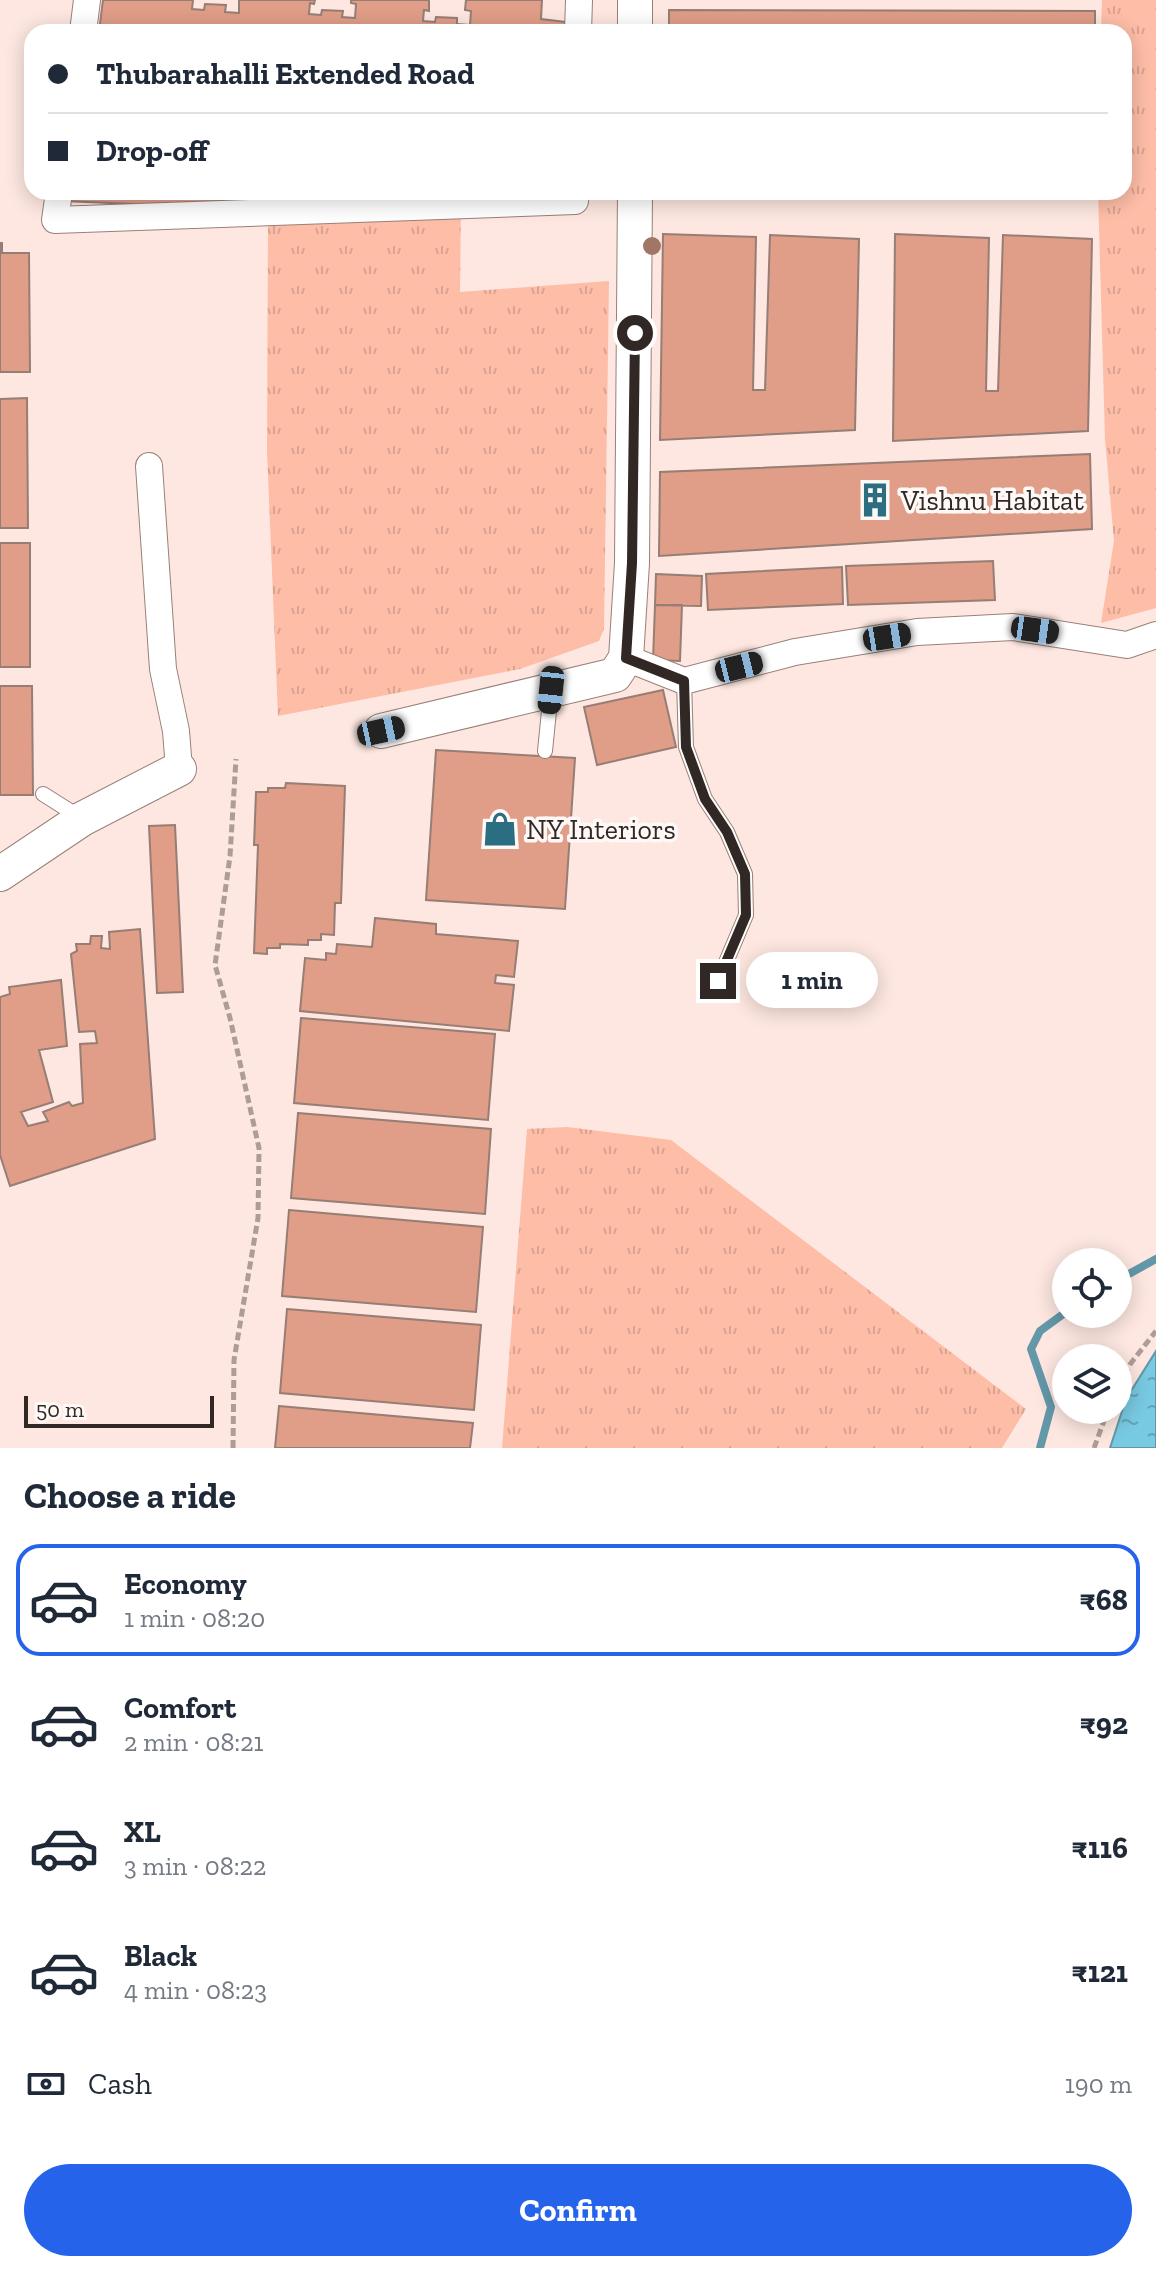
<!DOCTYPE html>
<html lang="en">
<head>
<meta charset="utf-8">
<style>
  :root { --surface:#fff; --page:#f6f6f7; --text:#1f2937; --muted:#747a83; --line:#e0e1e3; --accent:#2563eb }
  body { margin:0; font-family:"Zilla Slab",serif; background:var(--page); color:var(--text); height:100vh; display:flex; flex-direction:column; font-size:30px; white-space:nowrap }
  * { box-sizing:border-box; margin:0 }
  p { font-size:26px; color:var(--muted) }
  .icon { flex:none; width:44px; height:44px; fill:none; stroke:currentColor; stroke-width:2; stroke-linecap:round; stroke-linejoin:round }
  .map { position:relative; height:1448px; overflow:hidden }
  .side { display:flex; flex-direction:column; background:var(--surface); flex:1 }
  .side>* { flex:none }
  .top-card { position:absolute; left:24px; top:24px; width:1108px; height:176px; border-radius:24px; box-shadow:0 4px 20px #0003; display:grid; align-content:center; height:176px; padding:0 24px; background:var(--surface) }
  .tools { position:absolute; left:1052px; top:1248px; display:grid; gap:16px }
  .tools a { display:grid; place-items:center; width:80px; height:80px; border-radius:50%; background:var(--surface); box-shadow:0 4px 20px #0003; font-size:40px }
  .scale { position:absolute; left:24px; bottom:20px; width:190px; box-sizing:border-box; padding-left:8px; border:4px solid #312724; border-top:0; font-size:22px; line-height:28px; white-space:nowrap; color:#312724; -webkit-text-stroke:6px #fef8f6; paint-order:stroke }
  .end { position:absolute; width:36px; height:36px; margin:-18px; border:10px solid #312724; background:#fff; box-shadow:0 0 0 4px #fff }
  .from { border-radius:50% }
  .bubble { position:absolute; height:56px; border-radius:28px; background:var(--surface); box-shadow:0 4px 20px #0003; font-size:26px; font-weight:800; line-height:56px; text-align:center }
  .car { position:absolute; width:24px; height:48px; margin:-24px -12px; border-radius:10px; box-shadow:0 0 6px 2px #0007; background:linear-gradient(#222 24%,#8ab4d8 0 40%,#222 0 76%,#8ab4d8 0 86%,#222 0) }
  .top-card b { display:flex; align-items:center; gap:28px; height:76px; font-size:30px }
  .top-card b+b { border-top:2px solid var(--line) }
  .top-card i { width:20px; height:20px; background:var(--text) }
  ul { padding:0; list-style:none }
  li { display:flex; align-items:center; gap:24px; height:112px; margin:0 16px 12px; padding:0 8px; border:4px solid transparent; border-radius:24px }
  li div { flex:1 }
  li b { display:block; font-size:30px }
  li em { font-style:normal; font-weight:800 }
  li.selected { border-color:var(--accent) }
  li>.icon { width:72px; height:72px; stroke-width:1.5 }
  h2 { padding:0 24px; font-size:36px; line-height:96px }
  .pay { display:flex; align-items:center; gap:20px; height:88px; padding:0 24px; font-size:30px }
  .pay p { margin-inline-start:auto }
  .button { display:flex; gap:16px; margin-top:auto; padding:16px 24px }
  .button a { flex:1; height:92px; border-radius:48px; background:var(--accent); color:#fff; font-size:32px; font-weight:800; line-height:92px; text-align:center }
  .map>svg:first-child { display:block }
</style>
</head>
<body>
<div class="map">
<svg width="1156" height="1448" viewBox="0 0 1156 1448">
  <defs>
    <pattern id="grass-tufts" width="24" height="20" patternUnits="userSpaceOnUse" patternTransform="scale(2)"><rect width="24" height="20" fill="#febda7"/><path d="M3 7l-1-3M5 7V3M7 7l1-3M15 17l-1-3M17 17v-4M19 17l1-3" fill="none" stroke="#daa290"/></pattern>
    <pattern id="water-ripples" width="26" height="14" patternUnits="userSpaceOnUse" patternTransform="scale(2)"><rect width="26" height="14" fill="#78c9e2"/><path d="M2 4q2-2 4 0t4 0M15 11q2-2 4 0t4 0" fill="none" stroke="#63a3b7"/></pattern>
  </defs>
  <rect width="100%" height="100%" fill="#fde7e0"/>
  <path fill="url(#grass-tufts)" d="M1102 0H1156V608L1101 623 1114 541 1105 439 1098 192H1124V32H1101Z
    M461 203 460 292 609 281 604 629 599 641 520 669 278 716 267 451 268 214Z
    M567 1127 671 1140 1026 1409 1002 1448H502L527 1129Z"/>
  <path fill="url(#water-ripples)" stroke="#6398a9" stroke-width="2" d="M1156 1351V1448H1110L1126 1399Z"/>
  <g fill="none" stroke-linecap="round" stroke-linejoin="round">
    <path stroke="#6398a9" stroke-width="8" d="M1118 1280 1156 1259
      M1040 1448 1051 1407 1031 1349 1040 1331 1066 1312"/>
  </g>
  <path fill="#e09d87" stroke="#967e75" stroke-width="2" d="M103 0H193L192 9 204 10 205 4 226 5 225 12 239 13V0H315L314 4 310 3 309 14 321 15 322 10 343 11 342 17 355 18 356 4 351 3V0H429V11L424 10 423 21 435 22 436 17 457 18V24L470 25 471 11 465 10 466 0H542L541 19 565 22V32H99Z
    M669 10 1095 11V32H669Z
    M64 192H271L270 202 259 199 258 209 63 201Z
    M290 192H405V196L385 194V203Z
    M667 192H1092V199H667Z
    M663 234 756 237 753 390H765L770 235 859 239 855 430 660 440Z
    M895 234 989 238 986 391H998L1003 235 1092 239 1088 431 893 441Z
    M0 243H2V253H29L30 372H0Z
    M27 398 28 528H0V399Z
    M1090 454 1092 529 659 556 660 472Z
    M0 543H30V667H0Z
    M993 561 995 600 848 605 846 566Z
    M842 567 843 604 708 610 706 574Z
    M656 574 702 576 701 606 655 605Z
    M655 605H682L680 661 653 660Z
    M0 686H32L33 795H0Z
    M663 690 676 747 597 765 584 707Z
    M436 750 575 758 565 909 426 900Z
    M286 783 345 786 341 903H335L334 935 321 934V940H308V945L280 944V948H267V954L254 953 258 845H254L256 792H268V788H285Z
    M175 825 183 992 157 993 149 826Z
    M375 918 436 924V934L518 941 514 977 496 975 495 983 514 985 509 1031 300 1011 305 958 326 960V953L336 954 337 944 372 947Z
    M140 929 155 1139 10 1186 0 1155V997L10 994 9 987 61 980 67 1046 39 1050 53 1102 21 1112 28 1126 48 1121 43 1112 69 1102 72 1106 83 1103 80 1044 97 1043 95 1031 79 1032 71 954 77 951 76 944H90L91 936H102L101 948 110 949 109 932Z
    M301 1018 495 1034 488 1120 294 1103Z
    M298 1113 491 1129 485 1214 291 1198Z
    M289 1210 483 1227 476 1312 282 1296Z
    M287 1309 481 1325 474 1410 280 1393Z
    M279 1406 473 1423 470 1448H275Z"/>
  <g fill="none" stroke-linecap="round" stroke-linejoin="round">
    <g stroke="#998078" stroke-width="16">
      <path id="service" d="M684 681 686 747 705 799 727 832 745 874 746 915 718 981
        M545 751 551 691
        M43 794 81 818"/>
    </g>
    <g stroke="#998078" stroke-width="28">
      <path id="minor" d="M83 32 87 0
        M578 32 579 0
        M59 192 55 220 575 201 576 192
        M149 466 163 669 176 731 179 769
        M626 658 684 681 795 652 917 632 1013 627 1127 645 1156 635"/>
    </g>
    <g stroke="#998078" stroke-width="36">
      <path id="tertiary" d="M635 32V0
        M381 731 615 675 626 658 632 563 635 192
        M0 874 82 819 179 769"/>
    </g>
    <path stroke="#ae9c97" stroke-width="5" stroke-dasharray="8 4" stroke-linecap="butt" d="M1118 1386 1131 1363 1156 1331
      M233 1448 234 1360 258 1218 259 1148 230 1018 215 965 230 856 236 759
      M1094 1448 1108 1410"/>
    <use href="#service" stroke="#fff" stroke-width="14"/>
    <use href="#minor" stroke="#fff" stroke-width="26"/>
    <use href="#tertiary" stroke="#fff" stroke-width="34"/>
  </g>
  <circle fill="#a17667" cx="652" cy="246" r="9"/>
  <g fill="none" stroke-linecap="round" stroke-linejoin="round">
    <path stroke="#312724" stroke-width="10" d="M635 333 632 563 626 658 684 681 686 747 705 799 727 832 745 874 746 915 718 981"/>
  </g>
  <defs>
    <g id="building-bare" transform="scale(2.76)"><path d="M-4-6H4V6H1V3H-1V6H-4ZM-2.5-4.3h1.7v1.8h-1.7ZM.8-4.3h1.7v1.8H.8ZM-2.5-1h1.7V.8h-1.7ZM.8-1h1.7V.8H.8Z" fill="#2c6e81" stroke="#fef8f6" stroke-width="2.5" paint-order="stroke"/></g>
    <g id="shop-bare" transform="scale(2.76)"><path d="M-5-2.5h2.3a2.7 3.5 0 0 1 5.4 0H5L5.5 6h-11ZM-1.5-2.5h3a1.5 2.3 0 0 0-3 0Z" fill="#2c6e81" stroke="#fef8f6" stroke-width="2.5" paint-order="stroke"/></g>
  </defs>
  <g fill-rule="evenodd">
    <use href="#building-bare" x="875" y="500"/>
    <use href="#shop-bare" x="500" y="829"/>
  </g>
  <g text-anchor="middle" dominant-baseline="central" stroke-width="7" stroke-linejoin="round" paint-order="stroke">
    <g font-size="28" fill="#312724" stroke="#fef8f6" text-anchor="start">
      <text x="901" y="500">Vishnu Habitat</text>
      <text x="526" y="829">NY Interiors</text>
    </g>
  </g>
</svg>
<div class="tools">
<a><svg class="icon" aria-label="locate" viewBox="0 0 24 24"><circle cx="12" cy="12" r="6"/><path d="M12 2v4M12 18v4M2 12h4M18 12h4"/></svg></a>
<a><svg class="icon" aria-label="layers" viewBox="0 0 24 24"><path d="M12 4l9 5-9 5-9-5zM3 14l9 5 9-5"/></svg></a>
</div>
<div class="scale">50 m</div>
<i class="end from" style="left:635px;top:333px"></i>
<i class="end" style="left:718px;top:981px"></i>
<div class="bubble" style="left:746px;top:952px;width:132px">1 min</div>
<i class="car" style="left:1035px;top:630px;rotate:98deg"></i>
<i class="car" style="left:887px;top:637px;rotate:81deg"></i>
<i class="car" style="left:739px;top:667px;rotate:76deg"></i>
<i class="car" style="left:551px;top:690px;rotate:186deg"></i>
<i class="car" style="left:381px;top:731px;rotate:78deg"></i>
<div class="top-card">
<b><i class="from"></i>Thubarahalli Extended Road</b>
<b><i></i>Drop-off</b>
</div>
</div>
<section class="side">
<h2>Choose a ride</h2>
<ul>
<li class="selected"><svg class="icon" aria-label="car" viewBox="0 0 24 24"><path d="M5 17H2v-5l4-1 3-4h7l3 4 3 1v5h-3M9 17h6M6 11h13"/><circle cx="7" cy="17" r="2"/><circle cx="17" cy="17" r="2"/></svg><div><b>Economy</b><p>1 min · 08:20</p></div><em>₹68</em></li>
<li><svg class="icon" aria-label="car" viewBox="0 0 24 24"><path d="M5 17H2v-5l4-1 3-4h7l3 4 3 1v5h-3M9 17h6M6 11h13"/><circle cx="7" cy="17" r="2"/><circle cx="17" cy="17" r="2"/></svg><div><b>Comfort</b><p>2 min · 08:21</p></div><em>₹92</em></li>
<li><svg class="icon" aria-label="car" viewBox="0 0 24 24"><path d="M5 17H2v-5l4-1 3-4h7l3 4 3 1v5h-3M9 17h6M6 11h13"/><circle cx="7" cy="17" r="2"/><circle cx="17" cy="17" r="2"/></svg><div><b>XL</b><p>3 min · 08:22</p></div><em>₹116</em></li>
<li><svg class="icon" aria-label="car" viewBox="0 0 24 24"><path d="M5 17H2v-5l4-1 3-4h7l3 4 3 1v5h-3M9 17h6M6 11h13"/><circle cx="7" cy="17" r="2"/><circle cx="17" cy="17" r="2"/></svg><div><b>Black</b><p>4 min · 08:23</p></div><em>₹121</em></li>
</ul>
<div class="pay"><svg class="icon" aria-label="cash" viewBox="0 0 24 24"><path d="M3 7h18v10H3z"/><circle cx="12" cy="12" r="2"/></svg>Cash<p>190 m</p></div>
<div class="button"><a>Confirm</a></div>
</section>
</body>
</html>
